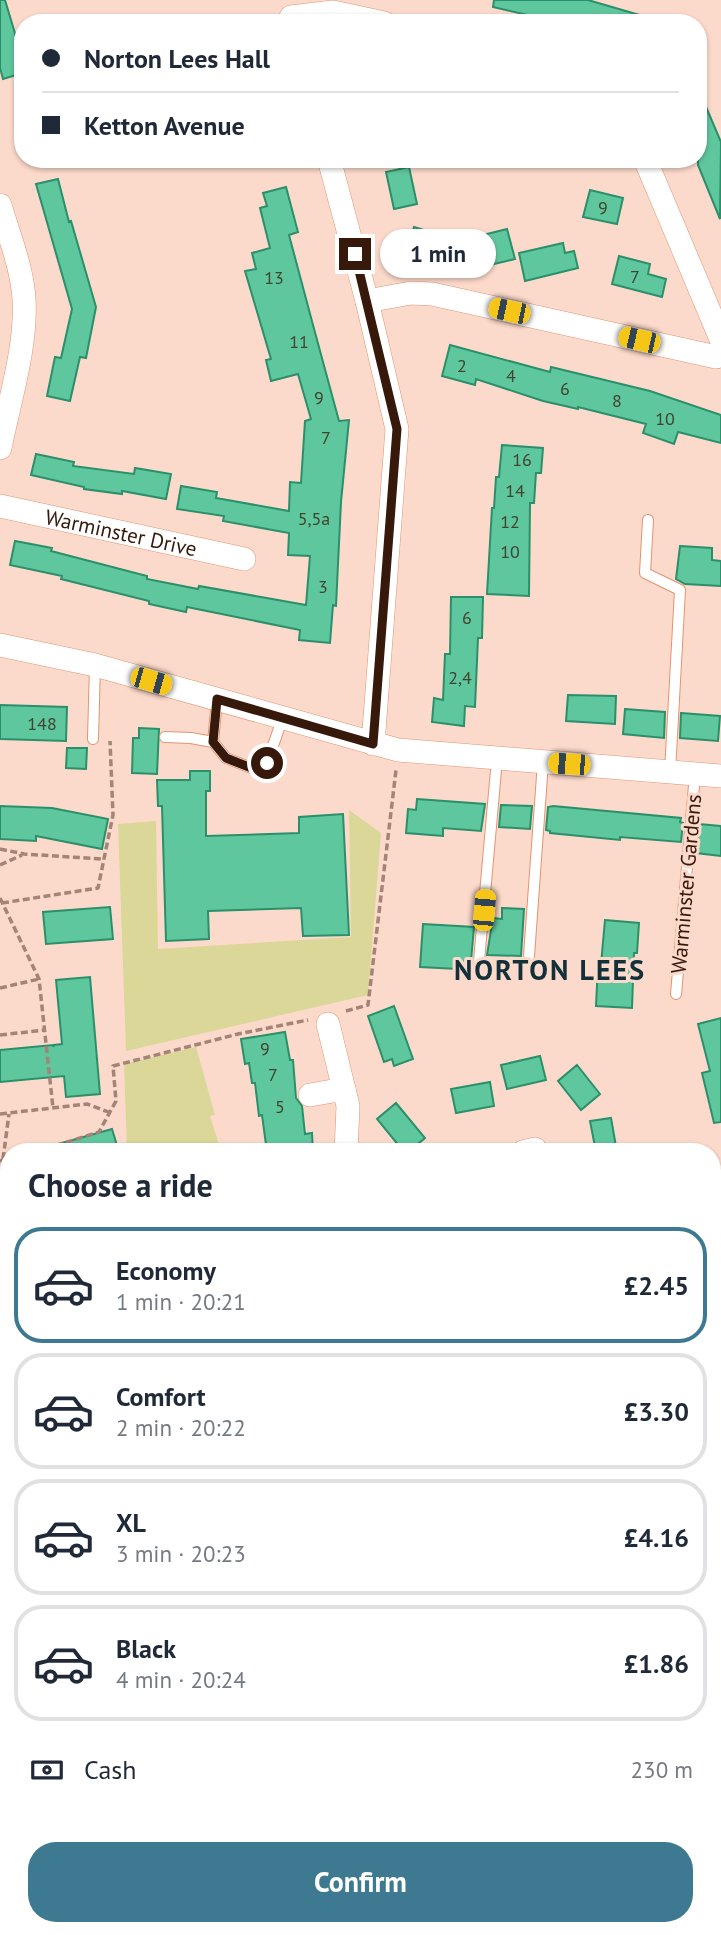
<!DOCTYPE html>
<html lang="en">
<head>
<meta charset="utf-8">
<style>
  :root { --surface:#fff; --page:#f2f2f3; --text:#1f2937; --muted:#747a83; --line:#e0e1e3; --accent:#3d7a91 }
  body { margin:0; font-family:"PT Sans",sans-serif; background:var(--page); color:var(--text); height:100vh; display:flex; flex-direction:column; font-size:26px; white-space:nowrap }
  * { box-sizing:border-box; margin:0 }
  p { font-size:23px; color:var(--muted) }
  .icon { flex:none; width:38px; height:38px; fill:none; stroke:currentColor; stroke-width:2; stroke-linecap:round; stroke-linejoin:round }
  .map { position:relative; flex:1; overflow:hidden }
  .details { position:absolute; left:0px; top:1143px; width:721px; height:793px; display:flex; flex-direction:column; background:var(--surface); border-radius:28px 28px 0 0; box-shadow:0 2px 5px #0004 }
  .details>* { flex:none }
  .top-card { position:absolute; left:14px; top:14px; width:693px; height:154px; border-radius:28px; box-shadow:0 2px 5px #0004; display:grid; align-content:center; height:154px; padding:0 28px; background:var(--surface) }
  .end { position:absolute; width:32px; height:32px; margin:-16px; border:9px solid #37190b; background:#fff; box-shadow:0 0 0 4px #fff }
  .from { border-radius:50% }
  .bubble { position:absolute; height:49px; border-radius:24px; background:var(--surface); box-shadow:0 2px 5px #0004; font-size:23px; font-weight:700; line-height:49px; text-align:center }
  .car { position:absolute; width:21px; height:42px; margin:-21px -10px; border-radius:9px; box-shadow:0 0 5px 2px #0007; background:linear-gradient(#f5c518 24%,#345 0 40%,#f5c518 0 76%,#345 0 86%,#f5c518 0) }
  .top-card b { display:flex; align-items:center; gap:24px; height:66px; font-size:26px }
  .top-card b+b { border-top:2px solid var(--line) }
  .top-card i { width:18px; height:18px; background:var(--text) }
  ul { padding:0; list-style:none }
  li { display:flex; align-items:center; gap:21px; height:116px; margin:0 14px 10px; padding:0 14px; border:4px solid var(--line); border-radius:28px }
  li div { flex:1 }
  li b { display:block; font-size:26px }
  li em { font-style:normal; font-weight:700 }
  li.active { border-color:var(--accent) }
  li>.icon { width:63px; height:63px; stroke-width:1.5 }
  h2 { padding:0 28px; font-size:32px; line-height:84px }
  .pay { display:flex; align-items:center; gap:18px; height:77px; padding:0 28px; font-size:26px }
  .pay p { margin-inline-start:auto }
  .button { display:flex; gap:14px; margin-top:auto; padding:14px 28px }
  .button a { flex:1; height:80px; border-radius:28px; background:var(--accent); color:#fff; font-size:28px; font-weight:700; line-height:80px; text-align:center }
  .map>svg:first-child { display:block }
</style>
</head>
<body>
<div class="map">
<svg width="721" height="1935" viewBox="0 0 721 1935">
  <rect width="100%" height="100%" fill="#fcdacb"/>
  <path fill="#dbd798" d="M349 810 381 833 368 995 126 1051 118 824 156 821 158 949 351 937Z
    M196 1047 215 1115 210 1116 221 1151H127L124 1064Z
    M712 1788 721 1792V1869L712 1876Z
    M126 1927H650L639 1935H117Z"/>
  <path fill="#5fc79d" stroke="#2b8f6b" stroke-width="2" d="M0 0H5L23 60V73L3 79 0 68Z
    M494 0H588L650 18V23H562L493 7Z
    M698 88 721 142 720 219 698 165Z
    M409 167 417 204 394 209 386 172Z
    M58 179 69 222 71 221 96 307 86 358 80 357 70 401 47 396 55 357 61 358 72 309 36 184Z
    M286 187 298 232 289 235 313 325 339 421 349 420 341 502 336 606 333 605 330 643 299 640 300 630 187 607 186 612 149 604V601L61 579 62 576 10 565 15 541 52 548 51 551 147 576V579L198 589 199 586 306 605 310 556 288 555 289 533 223 521 224 516 177 509 181 486 217 492 216 498 289 511 290 482 301 483 305 421 311 419 298 374 271 381 266 360 271 359 245 271 256 269 252 253 270 248 260 208 267 206 263 193Z
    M590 190 623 198 617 224 583 217Z
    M414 227 459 241 507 229 515 259 473 269 407 253Z
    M563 243 565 253 574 251 578 268 525 281 519 253Z
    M619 256 650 264 648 274 666 279 662 297 612 284Z
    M450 345 550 372 551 367 650 391 721 415V443L678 432 674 444 643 433 646 424 578 407V409L543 401 476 379 475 385 442 376Z
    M502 445 543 448 541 473H536L534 503H530L529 596 487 594 492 508H494L496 477H499Z
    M36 454 74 462 73 466 134 474 135 468 171 474 166 499 122 491V494L84 489V487L31 475Z
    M680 546 712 548V560L721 561V586L685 584 676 579Z
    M451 597H483L482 638H478L475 707 465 706 464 726 432 722 434 698 443 700 445 654H450Z
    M568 695 616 696 615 724 566 721Z
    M0 705 67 707 66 741 0 739Z
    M625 709 665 712 664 738 623 734Z
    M681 713 720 716 718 741 680 738Z
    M139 728 159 729 157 774 132 773 133 738H139Z
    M67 748H87L86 769 66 768Z
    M190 771H210V791H206V836L299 833V817L343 814 349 935 303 936 301 908 208 911 209 939 166 941 162 806H158L157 780H190Z
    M417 799 485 804 481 831 443 828V836L406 833 408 809 416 810Z
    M501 805 532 806 530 829 499 827Z
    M0 806 52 808 108 819 102 849 36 836V841L0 839Z
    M553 806 681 818 680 822 683 823 681 842 620 837V840L550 833V831L546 830 548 807Z
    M699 824 721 826V856L696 853Z
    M110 907 113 939 46 944 43 912Z
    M502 908 524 909 521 956 487 955 493 918 502 919Z
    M605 920 639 923 637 953H634L632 1008 596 1006 598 964H601Z
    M423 924 474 927 471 961 477 970 420 967Z
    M90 977 100 1094 66 1097 64 1076 0 1082V1050L53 1045 54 1047 53 1045 62 1044 56 980Z
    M394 1006 413 1059 394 1066 392 1059 384 1062 368 1016Z
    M721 1018V1122L714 1123 702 1073 710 1071 698 1024Z
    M285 1032 290 1060H293L296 1098 302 1106 305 1134 312 1133 313 1152H267L262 1115 259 1116 255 1083H252L249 1063 245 1064 241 1039Z
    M540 1056 546 1080 507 1089 501 1065Z
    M577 1065 600 1094 581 1110 558 1081Z
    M490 1082 494 1106 456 1113 451 1089Z
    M396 1103 425 1138 408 1152H404L377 1119Z
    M611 1118 617 1152H596L590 1121Z
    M112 1129 119 1152H51V1146Z"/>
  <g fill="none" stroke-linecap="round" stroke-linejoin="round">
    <g stroke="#e29470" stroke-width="12">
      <path id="lane" d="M648 520 645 573 680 590 670 772
        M217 699 213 742 226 758 254 769 267 763 283 717
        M165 737 191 738 213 742
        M93 739 95 665
        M529 956 543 762
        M479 961 497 759
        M676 994 695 774
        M712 1556 713 1558"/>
    </g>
    <g stroke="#e29470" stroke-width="24">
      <g id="street">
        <path d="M291 17 333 12 384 23"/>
        <path d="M329 159 367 301 397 429 373 744"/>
        <path d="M645 159 721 339"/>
        <path d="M0 205C9 236 22 267 24 299 27 346 9 402 0 448"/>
        <path d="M367 301 411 293 432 294 716 357 721 355"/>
        <path id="s1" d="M0 506 244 559"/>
        <path d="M0 645 95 665 398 750 721 776"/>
        <path d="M328 1024 348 1106 346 1152"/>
        <path d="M310 1095 344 1089"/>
        <path d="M523 1152 535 1149"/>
        <path d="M0 1395 9 1391"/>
        <path d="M0 1690 9 1682"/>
        <path d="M712 1694 721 1692"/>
      </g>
    </g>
    <g stroke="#e29470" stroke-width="33">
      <path id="secondary" d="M712 1436 721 1433
        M84 1935 92 1927"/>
    </g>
    <path stroke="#a48476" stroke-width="3.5" stroke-dasharray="7 3.5" stroke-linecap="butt" d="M0 849 24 854 102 859
      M0 865 22 855
      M0 898 39 979 53 1108
      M2 903 98 888 113 815 110 741
      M0 988 39 979
      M346 1011 368 1005 396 770
      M0 1035 45 1030
      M0 1114 87 1104 111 1113
      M36 1152 99 1132 116 1101 113 1066 238 1034 308 1020
      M3 1159 9 1114
      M0 1161 9 1158
      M712 1784 721 1788
      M712 1903 721 1896
      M271 1927 277 1935
      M224 1935 234 1927
      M382 1935 392 1927
      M671 1935 682 1927"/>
    <use href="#lane" stroke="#fff" stroke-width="10"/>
    <use href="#street" stroke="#fff" stroke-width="23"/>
    <use href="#secondary" stroke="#fff" stroke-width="32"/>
  </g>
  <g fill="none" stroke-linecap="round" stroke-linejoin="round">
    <path stroke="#37190b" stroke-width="9" d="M267 763 254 769 226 758 213 742 217 699 373 744 397 429 355 254"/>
  </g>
  <g text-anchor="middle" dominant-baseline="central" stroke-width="6" stroke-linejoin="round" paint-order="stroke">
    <g font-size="18" fill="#414430">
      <text x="603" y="207">9</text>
      <text x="635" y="276">7</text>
      <text x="274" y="277">13</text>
      <text x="299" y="341">11</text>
      <text x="462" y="365">2</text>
      <text x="511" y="375">4</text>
      <text x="565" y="388">6</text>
      <text x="319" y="397">9</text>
      <text x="617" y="400">8</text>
      <text x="665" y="418">10</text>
      <text x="326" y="437">7</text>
      <text x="522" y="459">16</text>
      <text x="515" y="490">14</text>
      <text x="314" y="518">5,5a</text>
      <text x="510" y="521">12</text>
      <text x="510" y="551">10</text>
      <text x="323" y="586">3</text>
      <text x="467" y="617">6</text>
      <text x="460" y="677">2,4</text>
      <text x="42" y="723">148</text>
      <text x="265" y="1048">9</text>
      <text x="273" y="1074">7</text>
      <text x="280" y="1106">5</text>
    </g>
    <g font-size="21" fill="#37190b" stroke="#fcdacb">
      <text stroke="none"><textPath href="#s1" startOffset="124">Warminster Drive</textPath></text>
      <text transform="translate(686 884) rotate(-85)">Warminster Gardens</text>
    </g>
    <g font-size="28" font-weight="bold" letter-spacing="2" fill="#122f3a" stroke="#fcdacb">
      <text x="550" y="969">NORTON LEES</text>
    </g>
  </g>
</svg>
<i class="end from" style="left:267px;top:763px"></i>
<i class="end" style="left:355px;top:254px"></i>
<div class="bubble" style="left:380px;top:229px;width:116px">1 min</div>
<i class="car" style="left:509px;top:311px;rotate:282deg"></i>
<i class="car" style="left:639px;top:340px;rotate:283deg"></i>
<i class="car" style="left:151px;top:681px;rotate:106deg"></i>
<i class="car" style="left:569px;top:764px;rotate:274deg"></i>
<i class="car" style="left:484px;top:910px;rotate:5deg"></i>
<div class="top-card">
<b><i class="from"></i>Norton Lees Hall</b>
<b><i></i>Ketton Avenue</b>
</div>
<section class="details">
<h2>Choose a ride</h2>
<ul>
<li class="active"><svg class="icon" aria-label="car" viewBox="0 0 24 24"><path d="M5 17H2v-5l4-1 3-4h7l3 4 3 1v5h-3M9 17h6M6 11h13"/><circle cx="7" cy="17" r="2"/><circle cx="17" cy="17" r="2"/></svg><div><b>Economy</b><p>1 min · 20:21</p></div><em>£2.45</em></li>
<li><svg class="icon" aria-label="car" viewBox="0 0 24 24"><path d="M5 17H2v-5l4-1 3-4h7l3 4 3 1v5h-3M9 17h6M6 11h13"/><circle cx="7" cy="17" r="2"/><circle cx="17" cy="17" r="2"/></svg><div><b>Comfort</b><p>2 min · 20:22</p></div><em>£3.30</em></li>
<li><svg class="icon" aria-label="car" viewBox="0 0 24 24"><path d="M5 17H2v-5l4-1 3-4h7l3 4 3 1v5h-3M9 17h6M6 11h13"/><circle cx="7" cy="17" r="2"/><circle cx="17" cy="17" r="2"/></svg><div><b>XL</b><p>3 min · 20:23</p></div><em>£4.16</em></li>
<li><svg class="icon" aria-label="car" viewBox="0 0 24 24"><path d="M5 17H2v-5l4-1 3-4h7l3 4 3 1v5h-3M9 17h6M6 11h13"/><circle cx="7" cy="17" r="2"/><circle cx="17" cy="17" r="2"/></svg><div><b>Black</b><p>4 min · 20:24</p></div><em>£1.86</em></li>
</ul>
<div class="pay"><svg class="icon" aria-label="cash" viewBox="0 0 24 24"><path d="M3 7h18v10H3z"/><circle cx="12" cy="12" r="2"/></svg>Cash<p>230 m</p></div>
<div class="button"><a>Confirm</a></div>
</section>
</div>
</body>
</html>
